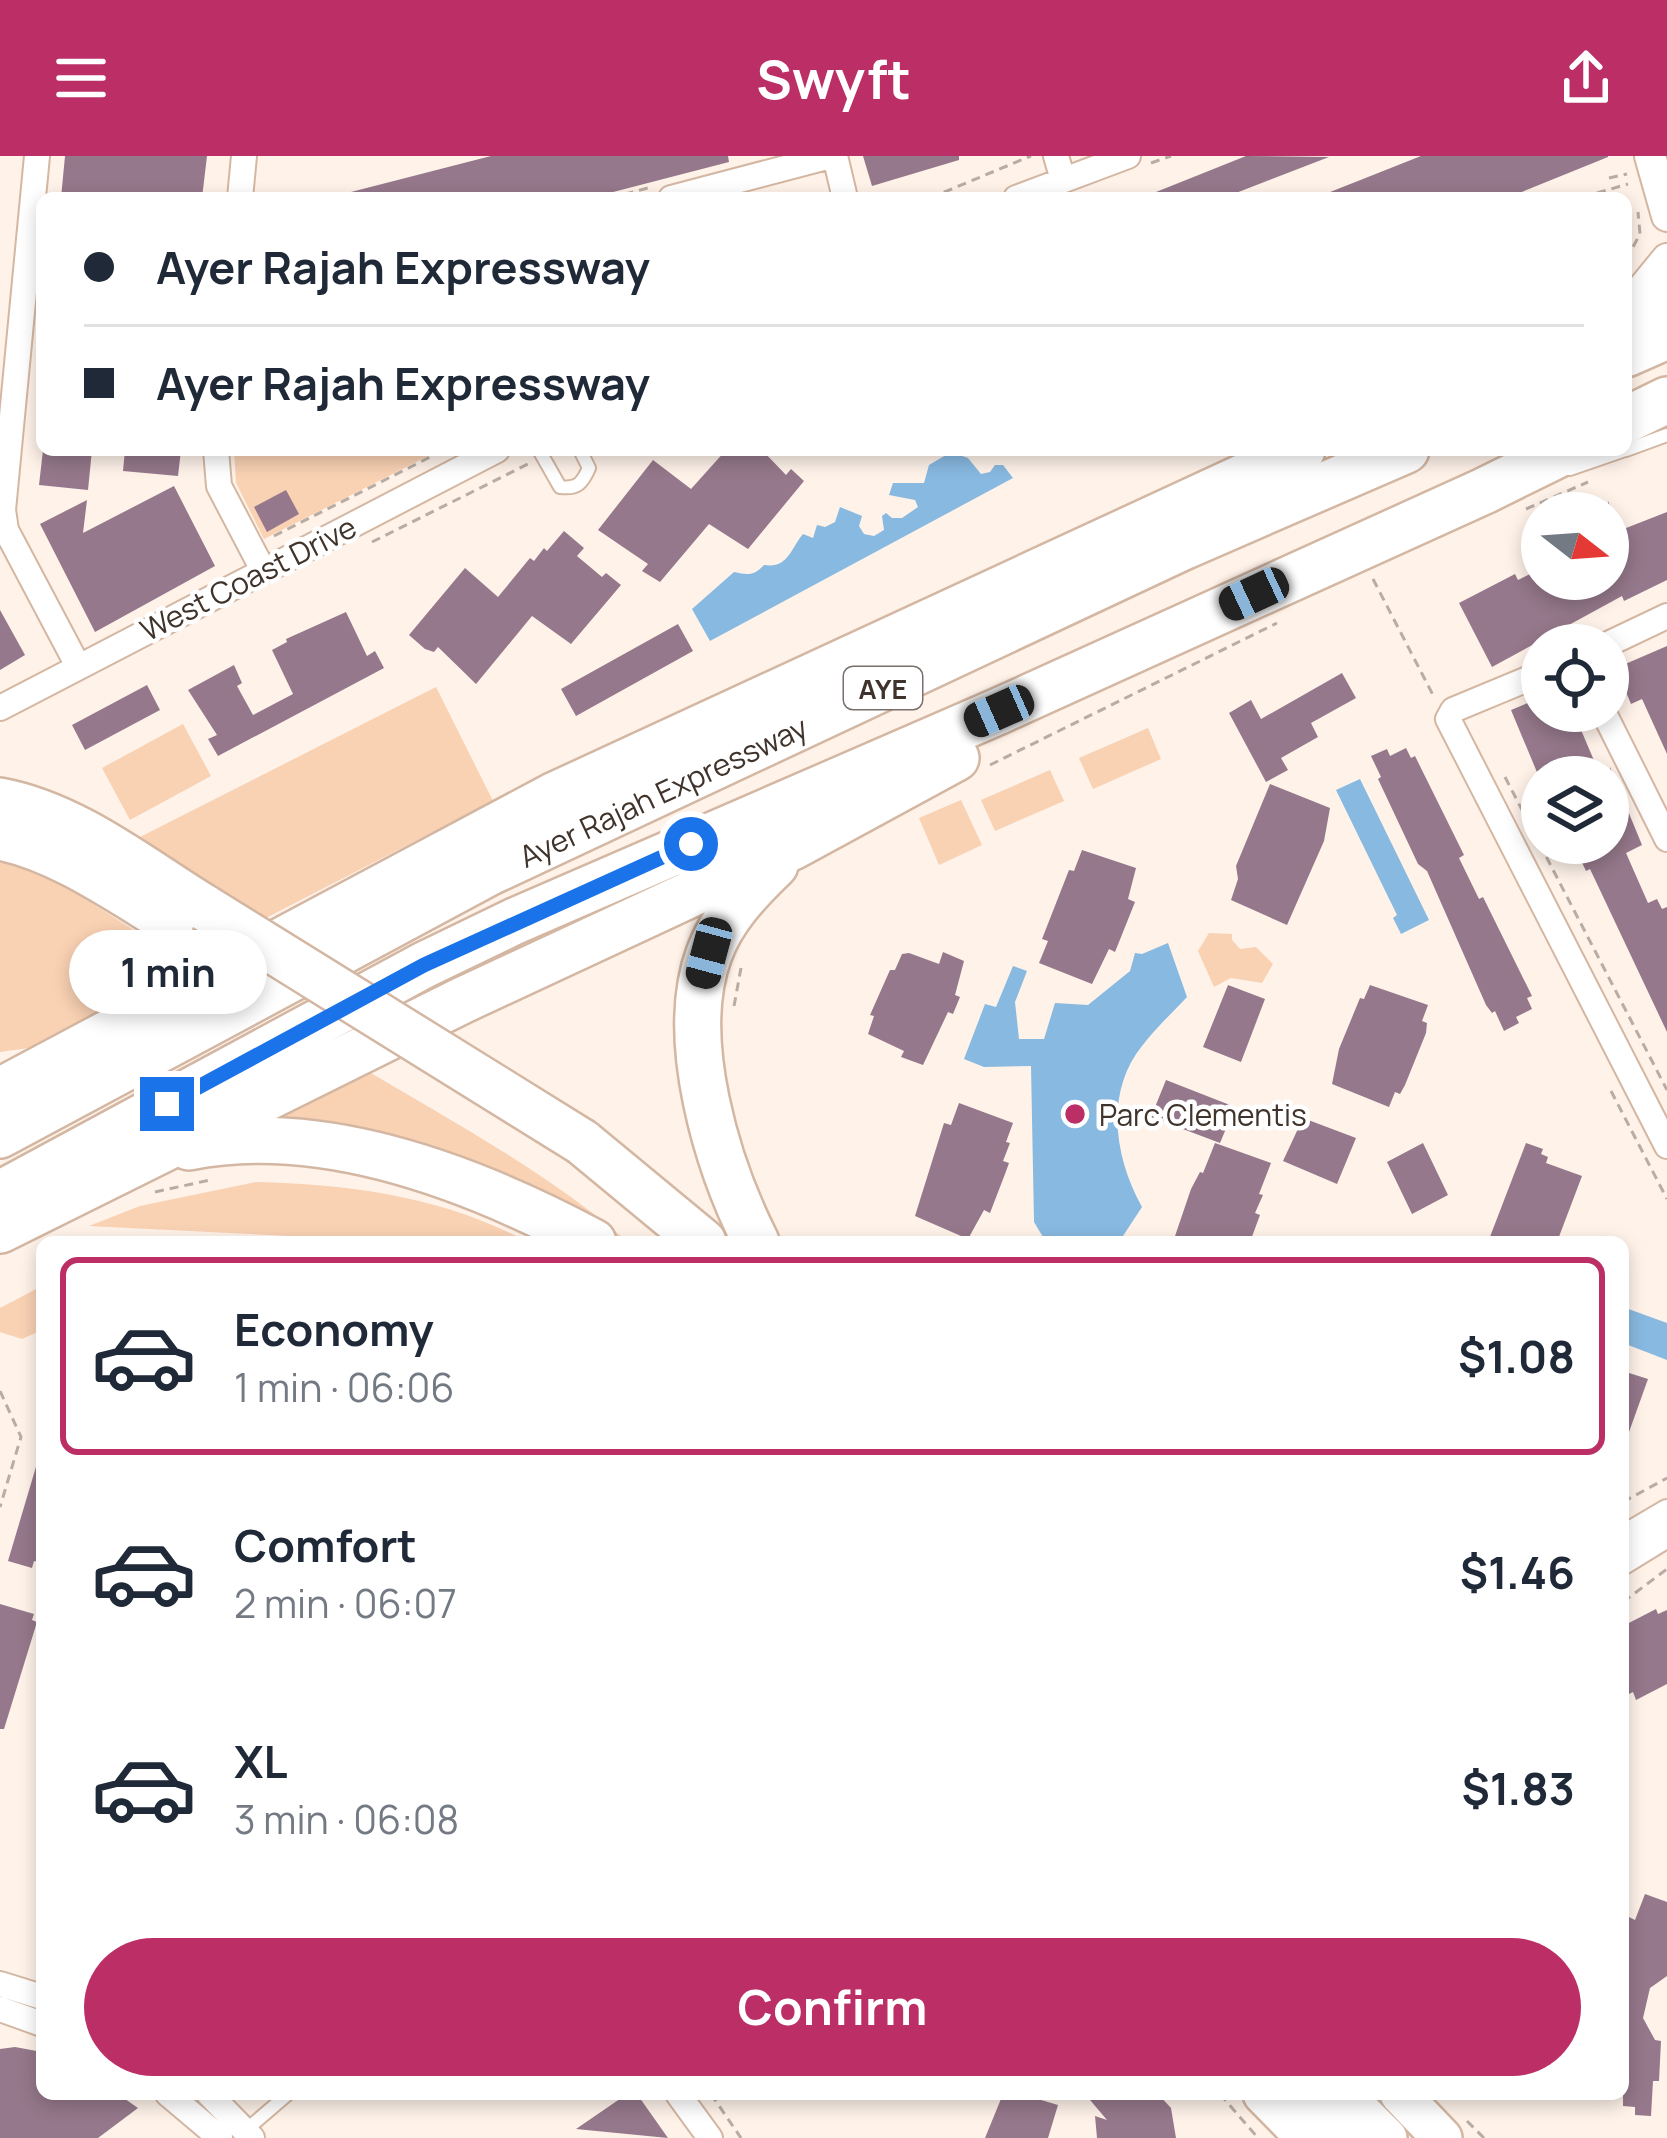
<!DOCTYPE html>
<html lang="en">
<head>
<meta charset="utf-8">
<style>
  :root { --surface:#fff; --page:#f2f2f3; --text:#1f2937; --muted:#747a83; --line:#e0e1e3; --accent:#bb2f66 }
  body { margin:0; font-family:Manrope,sans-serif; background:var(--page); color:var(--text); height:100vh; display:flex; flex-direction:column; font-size:45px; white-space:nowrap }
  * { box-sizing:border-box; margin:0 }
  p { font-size:39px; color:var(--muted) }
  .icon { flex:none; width:66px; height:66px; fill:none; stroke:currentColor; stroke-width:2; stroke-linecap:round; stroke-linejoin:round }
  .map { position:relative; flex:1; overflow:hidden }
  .side { position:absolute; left:36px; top:1080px; width:1593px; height:864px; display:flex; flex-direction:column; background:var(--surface); border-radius:18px; box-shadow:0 6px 18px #0003 }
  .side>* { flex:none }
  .hud { position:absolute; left:36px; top:36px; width:1596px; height:264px; border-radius:18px; box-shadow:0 6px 18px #0003; display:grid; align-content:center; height:264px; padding:0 48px; background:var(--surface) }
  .needle { width:78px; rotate:107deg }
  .buttons { position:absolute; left:1521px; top:336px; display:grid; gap:24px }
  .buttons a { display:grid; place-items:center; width:108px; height:108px; border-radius:50%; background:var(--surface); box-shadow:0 6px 18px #0003; font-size:60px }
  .end { position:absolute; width:54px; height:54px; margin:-27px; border:15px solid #1a73e8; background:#fff; box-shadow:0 0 0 6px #fff }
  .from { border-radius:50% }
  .bubble { position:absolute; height:84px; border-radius:42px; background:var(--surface); box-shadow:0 6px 18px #0003; font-size:39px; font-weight:700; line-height:84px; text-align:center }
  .car { position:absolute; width:36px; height:72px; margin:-36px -18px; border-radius:15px; box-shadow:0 0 9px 3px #0007; background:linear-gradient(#222 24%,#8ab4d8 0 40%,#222 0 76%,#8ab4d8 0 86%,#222 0) }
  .hud b { display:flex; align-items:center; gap:42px; height:114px; font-size:45px }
  .hud b+b { border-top:3px solid var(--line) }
  .hud i { width:30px; height:30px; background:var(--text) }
  ul { padding:21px 0 0; list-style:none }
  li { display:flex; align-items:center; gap:36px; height:198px; margin:0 24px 18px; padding:0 24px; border:6px solid transparent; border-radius:18px }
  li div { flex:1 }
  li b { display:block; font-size:45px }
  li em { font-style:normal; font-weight:700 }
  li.current { border-color:var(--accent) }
  li>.icon { width:108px; height:108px; stroke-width:1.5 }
  .button { display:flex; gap:24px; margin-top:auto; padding:24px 48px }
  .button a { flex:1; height:138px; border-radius:72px; background:var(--accent); color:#fff; font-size:48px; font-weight:700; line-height:138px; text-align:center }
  header { display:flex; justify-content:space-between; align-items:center; height:156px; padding:0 48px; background:var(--accent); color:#fff; font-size:54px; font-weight:700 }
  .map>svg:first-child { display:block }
</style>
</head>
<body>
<header><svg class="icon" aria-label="menu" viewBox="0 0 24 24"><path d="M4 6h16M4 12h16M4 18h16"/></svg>Swyft<svg class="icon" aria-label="share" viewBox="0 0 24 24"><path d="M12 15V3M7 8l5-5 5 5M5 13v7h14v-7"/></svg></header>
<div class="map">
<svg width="1667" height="1982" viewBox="0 0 1667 1982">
  <rect width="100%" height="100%" fill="#fef2e9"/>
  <path fill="#f9d1b3" d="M234 294H440L264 383 236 327Z
    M436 531 493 645 262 764 138 682Z
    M183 568 211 620 130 664 102 612Z
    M1148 572 1161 603 1093 633 1079 602Z
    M1050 614 1064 645 995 675 981 644Z
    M961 644 982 689 939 709 919 662Z
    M0 702 57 725 195 813 50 889 0 896Z
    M1209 777 1232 778V784L1240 793 1256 791 1273 808 1262 827 1231 822 1214 831 1198 795Z
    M364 913C455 967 548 1017 628 1086L526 1035 251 968Z
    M256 1026C350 1028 444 1041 528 1086H409L89 1070 140 1050Z
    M42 1130V1174L22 1183 0 1176V1152Z"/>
  <path fill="#88b9e1" d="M951 296 968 302 981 318 990 316 995 309H1003L1013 322 710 485 692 453 734 416C748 419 754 420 764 409 788 413 791 392 803 378L813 382 817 369 825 371 835 366 840 351 862 360 859 370 864 378 874 380 884 374 882 360 886 357 892 362H902L918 351 915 344 889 339 893 327H924L929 309Z
    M1360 623 1429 764 1401 778 1393 762 1397 759 1336 634Z
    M1168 787 1187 841C1172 857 1155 873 1142 890 1104 937 1115 1003 1142 1051L1119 1086H1046L1034 1066 1031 910 984 911 964 903 985 848 996 851 1013 810 1027 815 1015 846 1019 883H1044L1055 847 1088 849 1130 815 1135 797 1142 798Z
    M1623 1151 1667 1167V1204L1623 1187Z"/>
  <path fill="#95788b" d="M65 0H207L202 42H61Z
    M491 0H728L729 6 590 42H352L351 36Z
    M863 0H959V4L872 30Z
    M1246 0 1329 1 1223 42H1141Z
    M1421 0H1608V1L1507 42H1315Z
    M43 294H92L88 334 39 329Z
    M125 294H181L178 320 123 315Z
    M726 294H762L786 319 791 313 804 325 748 393 709 368 660 426 642 415 648 408 598 374 653 304 691 333Z
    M174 330 215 410 95 476 40 368 87 344 83 377Z
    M286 334 299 358 267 376 254 351Z
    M1608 345 1621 374 1667 356V424L1624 445 1622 440 1492 511 1459 447 1515 418 1518 424 1542 412V423H1608Z
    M564 375 584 392 577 400 602 421 606 417 621 429 571 488 532 460 476 528 438 491 434 496 425 493 409 479 465 412 498 441 530 402 534 405 544 392 547 395Z
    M0 454 25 499 0 514Z
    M346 456 367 500 375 495 384 512 218 600 208 583 217 579 188 534 234 509 242 527 237 530 253 559 293 538 272 494 287 486 286 483Z
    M678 468 693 495 576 560 561 533Z
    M1667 490V598L1642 543 1631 548 1616 512Z
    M1342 517 1356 542 1311 567 1318 581 1281 602 1288 614 1266 626 1229 557 1251 544 1261 563Z
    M147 529 160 554 85 594 72 569Z
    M1542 541V555H1573L1601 621H1539L1511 554Z
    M1406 592 1411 602 1415 600 1464 699 1459 702 1479 743 1483 741 1532 840 1527 842 1532 853 1516 861 1519 867 1504 875 1495 855 1492 857 1486 849 1427 715 1418 708 1378 623 1381 621 1371 600 1387 593 1390 600Z
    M1610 611 1642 689 1626 697 1648 747 1657 743 1662 753 1667 751V876L1590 713 1586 715 1576 694 1590 687H1608Z
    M1270 628 1330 652 1324 685 1287 769 1231 744 1238 723 1236 710Z
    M1082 694 1136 712 1128 743 1135 746 1115 796 1109 793 1092 828 1039 807 1048 785 1042 783 1069 714 1074 715Z
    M943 796 964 805 955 839 960 841 953 858 948 856 923 909 901 901 904 895 868 878 874 860 870 859 890 814H895L902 798 909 797 939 808Z
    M1228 829 1265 843 1241 906 1203 891Z
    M1370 829 1428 849 1422 865 1427 867 1426 877 1405 929 1400 938 1395 936 1389 951 1332 928 1339 893 1360 842 1364 843Z
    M1166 924 1235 951 1220 987 1151 961Z
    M959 947 1013 967 1006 986 1010 987 1003 1005 1009 1007 1005 1018 990 1057 984 1054 968 1083 915 1060 944 967 951 969Z
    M1303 962 1356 982 1337 1028 1283 1005Z
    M1215 987 1271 1007 1259 1038 1263 1039 1255 1057 1260 1059 1250 1086H1173L1191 1033 1200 1016 1203 1017Z
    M1423 987 1448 1039 1412 1058 1387 1006Z
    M1526 987 1543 993 1541 998 1548 1001 1546 1007 1582 1020 1557 1086H1488Z
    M1629 1217 1648 1223 1624 1290 1623 1221 1628 1222Z
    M38 1304H42V1407L34 1405 32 1412 8 1405Z
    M0 1448 34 1458 32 1464 37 1466 4 1573H0Z
    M1656 1453 1658 1458 1667 1454V1528L1636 1544 1633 1536 1623 1541V1470Z
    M1645 1738 1667 1746V1820L1650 1832 1643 1862 1655 1884 1661 1885 1659 1925H1653L1651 1960 1635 1959V1951L1623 1950V1777L1629 1761 1635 1764Z
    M15 1891 42 1896V1938H118L138 1952 98 1982H0V1893Z
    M627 1938H637L668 1982 576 1973Z
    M1003 1938H1021L1058 1949 1048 1982H985Z
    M1085 1938H1158L1171 1952 1176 1982H1097L1095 1960 1107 1964Z"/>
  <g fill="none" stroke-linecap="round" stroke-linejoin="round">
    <g stroke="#d4b7a2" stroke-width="16">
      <path id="service" d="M539 294 560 331C577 333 582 328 589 312L580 294
        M1626 294 1667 279
        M1570 313 1625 294
        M246 1974 288 1938"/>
    </g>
    <g stroke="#d4b7a2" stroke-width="28">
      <path id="minor" d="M37 0 3 354 6 374 78 510
        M835 0 845 42
        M1056 0 1063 24
        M240 42 244 0
        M671 42 831 0
        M1016 42 1128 0
        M216 294 219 330 263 414
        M1606 489 1667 460
        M1542 517 1453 554 1448 563 1667 990
        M0 552 497 294
        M1603 555 1667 683
        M1623 1382 1667 1356
        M1623 1406 1667 1379
        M0 1828 42 1841
        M0 1853 42 1868
        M168 1938 220 1982
        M209 1938 252 1982
        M678 1938 710 1982"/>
    </g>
    <g stroke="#d4b7a2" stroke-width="34">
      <path id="tertiary" d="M1650 0 1667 60
        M1626 153 1667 103"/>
    </g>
    <g stroke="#d4b7a2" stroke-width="44">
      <path id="primary" d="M1263 1938 1306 1982
        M1303 1938 1347 1982
        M1343 1938 1387 1982
        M1400 1938 1442 1982"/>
    </g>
    <g stroke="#d4b7a2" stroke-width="50">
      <g id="motorway">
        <path d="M1626 157 1667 141"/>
        <path d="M1626 198 1667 180"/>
        <path d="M1626 264 1667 244"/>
        <path d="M0 645C75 659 141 713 205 752"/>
        <path d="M0 681C65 694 127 741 184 774"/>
        <path d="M0 935 553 640 1302 294"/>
        <path id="s1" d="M0 979 490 716 1185 390 1406 294"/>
        <path d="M582 986 703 1086"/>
        <path d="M189 991C325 964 475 1023 593 1086"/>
        <path d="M0 1038 424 809 515 765 999 555 1484 335 1567 294"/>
        <path d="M0 1074 461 845 794 690 956 602"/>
        <path d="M756 1086C717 1009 678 882 709 798 722 762 748 735 775 709"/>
      </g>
    </g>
    <path stroke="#b8aca3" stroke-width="3" stroke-dasharray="9 6" stroke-linecap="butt" d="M1151 7 1171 0
      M1609 22 1627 18
      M1597 37 1628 28
      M610 42 648 32
      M930 42 1031 0
      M1626 104 1640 78 1638 56
      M1526 353 1588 326
      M274 380 444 294
      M372 386 530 307
      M1373 423 1433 539
      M1565 489 1583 481
      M1612 510 1618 536
      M990 609 1277 467
      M1505 621 1667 934
      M734 850 741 812
      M1611 935 1667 1043
      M155 1036 210 1024
      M0 1235 21 1281 0 1351
      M1623 1346 1667 1322
      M1623 1446 1667 1413
      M711 1938 741 1982
      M1220 1938 1258 1982
      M1467 1965 1484 1982"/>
    <use href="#service" stroke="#fff" stroke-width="12"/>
    <use href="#minor" stroke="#fff" stroke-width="24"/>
    <use href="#tertiary" stroke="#fff" stroke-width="30"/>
    <use href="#primary" stroke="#fff" stroke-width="39"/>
    <use href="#motorway" stroke="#fff" stroke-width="45"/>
    <g stroke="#d4b7a2" stroke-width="50" stroke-linecap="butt">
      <path id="motorway-bridge" d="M205 752 582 986"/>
    </g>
    <use href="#motorway-bridge" stroke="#fff" stroke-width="45"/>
  </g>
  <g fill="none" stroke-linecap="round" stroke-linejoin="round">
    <path stroke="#1a73e8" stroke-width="15" d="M167 948 424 809 691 688"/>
  </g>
  <circle fill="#bb2f66" stroke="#fff" stroke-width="4.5" cx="1075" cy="958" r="12"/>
  <g text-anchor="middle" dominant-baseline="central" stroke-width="9" stroke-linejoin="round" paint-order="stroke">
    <rect fill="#fff" stroke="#79706b" stroke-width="3" x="844" y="511" width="78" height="42" rx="9"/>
    <g font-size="27" font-weight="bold" fill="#3f332b">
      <text x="883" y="532">AYE</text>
    </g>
    <g font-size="30" fill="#3f332b" stroke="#fff">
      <text transform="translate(248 422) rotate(-27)">West Coast Drive</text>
      <text stroke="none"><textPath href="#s1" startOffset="747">Ayer Rajah Expressway</textPath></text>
    </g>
    <g font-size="30" fill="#3f332b" stroke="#fff" text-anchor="start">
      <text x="1099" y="958">Parc Clementis</text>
    </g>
  </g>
</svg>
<div class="buttons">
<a><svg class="needle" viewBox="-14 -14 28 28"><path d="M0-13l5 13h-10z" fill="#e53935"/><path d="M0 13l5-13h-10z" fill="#747a83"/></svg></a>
<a><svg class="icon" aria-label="locate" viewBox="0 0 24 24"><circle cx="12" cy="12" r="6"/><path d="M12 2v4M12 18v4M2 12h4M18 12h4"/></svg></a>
<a><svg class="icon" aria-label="layers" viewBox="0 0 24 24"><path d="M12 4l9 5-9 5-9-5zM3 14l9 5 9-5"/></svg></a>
</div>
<i class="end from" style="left:691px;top:688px"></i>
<i class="end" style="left:167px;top:948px"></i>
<div class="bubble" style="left:69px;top:774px;width:198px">1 min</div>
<i class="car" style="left:1254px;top:438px;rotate:245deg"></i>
<i class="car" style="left:999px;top:555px;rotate:246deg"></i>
<i class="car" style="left:709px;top:797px;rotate:195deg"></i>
<div class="hud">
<b><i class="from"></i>Ayer Rajah Expressway</b>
<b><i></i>Ayer Rajah Expressway</b>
</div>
<section class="side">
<ul>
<li class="current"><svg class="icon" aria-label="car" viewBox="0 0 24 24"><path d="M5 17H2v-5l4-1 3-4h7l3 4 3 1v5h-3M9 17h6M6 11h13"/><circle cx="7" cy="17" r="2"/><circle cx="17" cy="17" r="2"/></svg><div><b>Economy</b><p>1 min · 06:06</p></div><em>$1.08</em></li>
<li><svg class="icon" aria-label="car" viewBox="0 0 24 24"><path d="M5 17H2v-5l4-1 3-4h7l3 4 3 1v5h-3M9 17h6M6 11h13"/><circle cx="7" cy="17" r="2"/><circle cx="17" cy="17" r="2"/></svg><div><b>Comfort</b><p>2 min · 06:07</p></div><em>$1.46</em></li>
<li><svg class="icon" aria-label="car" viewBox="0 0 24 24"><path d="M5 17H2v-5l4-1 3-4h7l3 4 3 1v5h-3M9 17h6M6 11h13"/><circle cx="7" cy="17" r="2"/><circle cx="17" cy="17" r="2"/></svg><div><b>XL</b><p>3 min · 06:08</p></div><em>$1.83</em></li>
</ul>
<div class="button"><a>Confirm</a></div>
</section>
</div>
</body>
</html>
